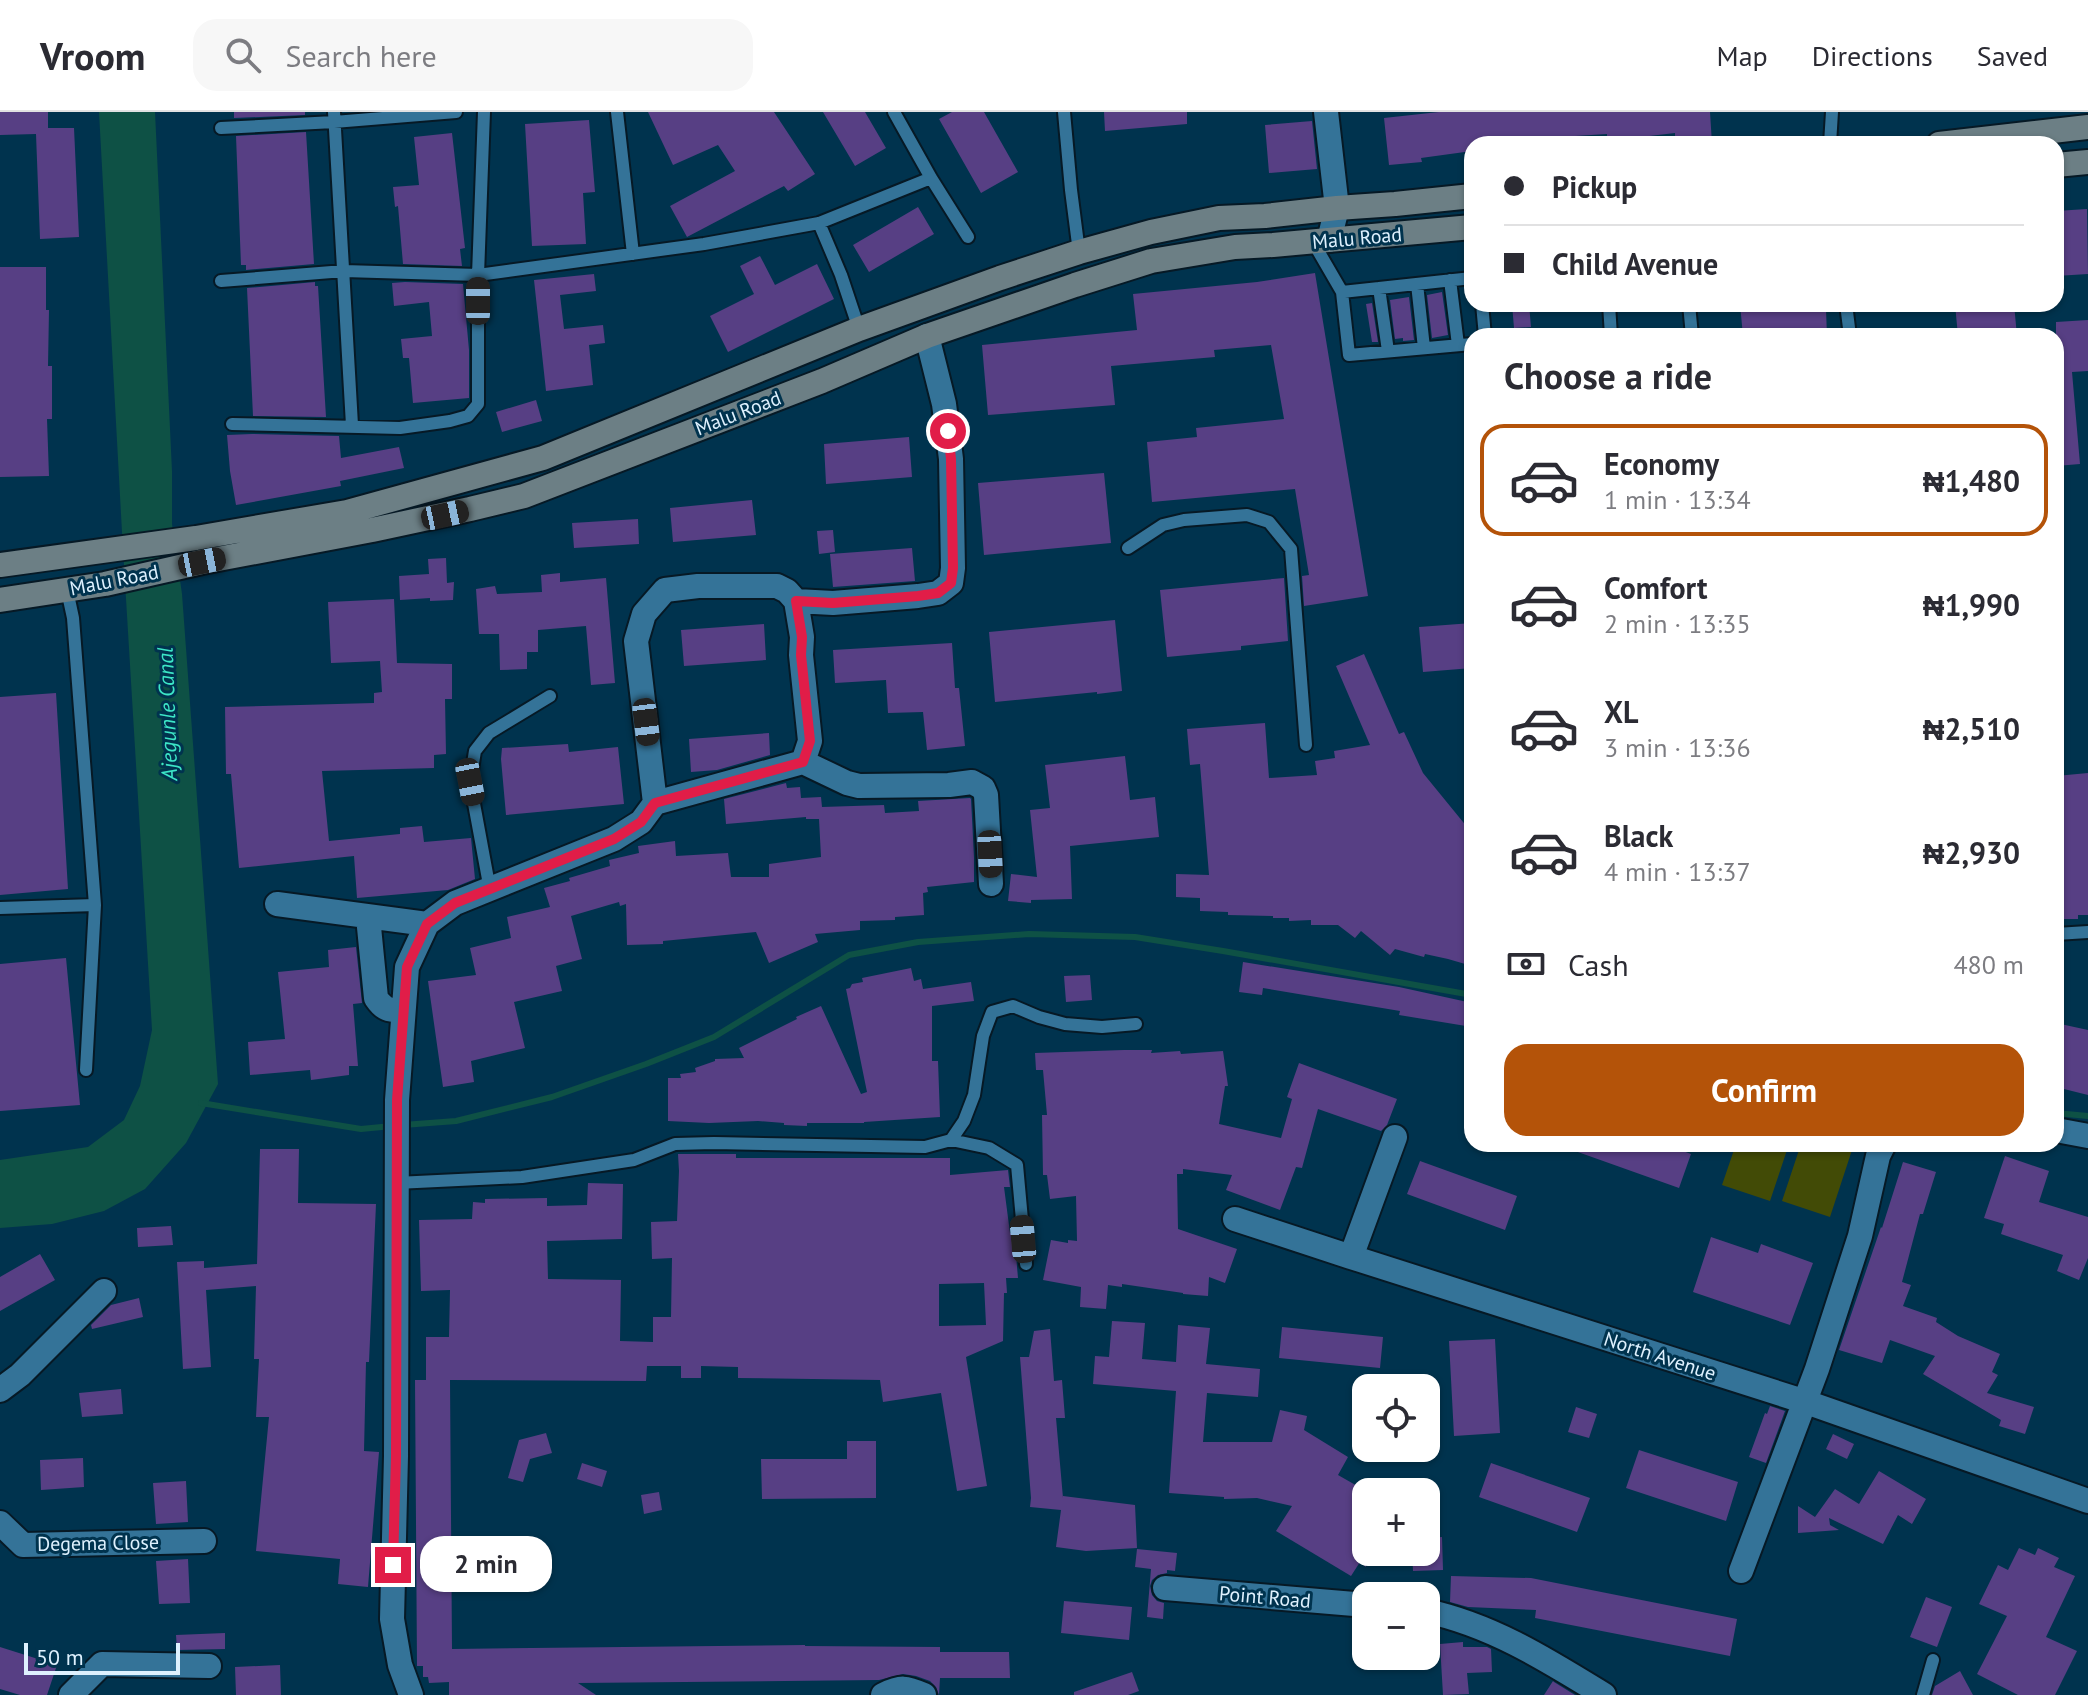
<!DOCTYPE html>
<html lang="en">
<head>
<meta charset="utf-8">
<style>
  :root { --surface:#fff; --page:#f7f7f7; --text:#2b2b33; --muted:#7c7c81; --line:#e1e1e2; --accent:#b45309 }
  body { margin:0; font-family:"PT Sans",sans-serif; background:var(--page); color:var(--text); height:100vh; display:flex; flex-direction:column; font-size:30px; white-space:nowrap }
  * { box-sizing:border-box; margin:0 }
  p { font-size:26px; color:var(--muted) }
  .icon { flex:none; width:44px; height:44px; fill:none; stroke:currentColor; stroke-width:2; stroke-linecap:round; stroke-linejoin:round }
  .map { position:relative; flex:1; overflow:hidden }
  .panel { position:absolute; left:1464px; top:216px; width:600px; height:824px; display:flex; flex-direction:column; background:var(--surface); border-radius:24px; box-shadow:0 2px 6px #0004 }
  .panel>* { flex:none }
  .top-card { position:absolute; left:1464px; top:24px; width:600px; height:176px; border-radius:24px; box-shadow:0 2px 6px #0004; display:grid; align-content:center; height:176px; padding:0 40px; background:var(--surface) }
  .buttons { position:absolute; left:1352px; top:1262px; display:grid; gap:16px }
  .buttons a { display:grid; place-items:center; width:88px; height:88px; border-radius:16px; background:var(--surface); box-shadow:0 2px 6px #0004; font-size:40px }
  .scale { position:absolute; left:24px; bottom:20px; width:156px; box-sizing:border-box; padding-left:8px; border:4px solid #def1fe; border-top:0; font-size:22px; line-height:28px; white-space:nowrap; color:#def1fe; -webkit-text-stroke:6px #00334e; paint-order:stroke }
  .end { position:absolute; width:36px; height:36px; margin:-18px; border:10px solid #e11d48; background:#fff; box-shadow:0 0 0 4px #fff }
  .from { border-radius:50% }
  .bubble { position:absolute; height:56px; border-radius:24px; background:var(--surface); box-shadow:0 2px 6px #0004; font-size:26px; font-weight:800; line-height:56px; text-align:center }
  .car { position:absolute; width:24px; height:48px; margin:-24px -12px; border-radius:10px; box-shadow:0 0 6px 2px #0007; background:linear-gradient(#222 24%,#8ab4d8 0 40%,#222 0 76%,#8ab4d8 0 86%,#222 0) }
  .top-card b { display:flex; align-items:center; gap:28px; height:76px; font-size:30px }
  .top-card b+b { border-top:2px solid var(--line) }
  .top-card i { width:20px; height:20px; background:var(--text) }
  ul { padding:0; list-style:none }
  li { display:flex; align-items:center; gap:24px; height:112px; margin:0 16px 12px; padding:0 24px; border:4px solid transparent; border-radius:24px }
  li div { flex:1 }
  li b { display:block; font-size:30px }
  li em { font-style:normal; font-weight:800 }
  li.selected { border-color:var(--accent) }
  li>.icon { width:72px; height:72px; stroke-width:1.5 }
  h2 { padding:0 40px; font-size:36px; line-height:96px }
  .pay { display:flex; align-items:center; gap:20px; height:88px; padding:0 40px; font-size:30px }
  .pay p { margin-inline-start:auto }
  .primary-button { display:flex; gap:16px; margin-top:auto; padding:16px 40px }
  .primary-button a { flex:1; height:92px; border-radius:24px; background:var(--accent); color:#fff; font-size:32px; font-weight:800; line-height:92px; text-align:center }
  header { display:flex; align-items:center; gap:48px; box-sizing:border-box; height:112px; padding:0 40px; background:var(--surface); border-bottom:2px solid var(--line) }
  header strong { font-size:38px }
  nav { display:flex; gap:44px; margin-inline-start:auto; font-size:28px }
  .search { width:560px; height:72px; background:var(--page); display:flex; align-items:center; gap:20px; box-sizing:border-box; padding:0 28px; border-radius:24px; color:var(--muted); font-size:30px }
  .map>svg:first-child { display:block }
</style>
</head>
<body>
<header>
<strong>Vroom</strong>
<div class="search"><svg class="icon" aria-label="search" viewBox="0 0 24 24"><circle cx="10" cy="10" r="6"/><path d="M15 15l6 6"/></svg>Search here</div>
<nav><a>Map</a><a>Directions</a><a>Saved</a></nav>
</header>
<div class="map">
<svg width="2088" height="1583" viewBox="0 0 2088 1583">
  <rect width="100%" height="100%" fill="#00334e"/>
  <path fill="#424b06" d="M1736 1032H1789L1770 1089 1722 1073Z
    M1801 1032H1854L1830 1105 1782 1089Z"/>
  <path fill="#0e5145" d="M99 0H155L172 359V412L182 482 218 972 186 1031 145 1077 104 1099 52 1112 0 1116V1048L88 1035 124 1008 140 974 152 918 122 420Z"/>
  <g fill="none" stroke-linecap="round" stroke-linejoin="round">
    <path stroke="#0e5145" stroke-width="6" d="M201 991 361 1017 392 1014
      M2056 1001 2088 1004
      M403 1013 456 1009 552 985 646 952 714 925 849 843 918 830 1029 822 1135 825 1223 839 1472 883"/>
  </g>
  <path fill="#573f84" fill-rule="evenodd" d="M0 0H48V16H74L79 125 40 127 36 22 0 23Z
    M234 0H305V3L234 6Z
    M648 0H774L815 62 788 79 784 74 687 125 670 94 735 59 718 33 673 53Z
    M823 0H865L886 36 855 54Z
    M952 0H984L1018 60 981 81 939 7Z
    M1104 0H1187V12L1105 19Z
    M1439 0H1710L1712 32H1675V21L1607 29V22L1528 27 1529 32H1472V39L1421 46 1422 50 1389 53 1384 6Z
    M589 8 595 80 583 81 586 132 532 134 525 12Z
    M1312 9 1317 57 1269 61 1265 13Z
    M306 20 314 152 246 158V153H241L236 24Z
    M452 21 465 136 460 137 462 154 403 152 398 94 395 95 393 75 419 73 414 25Z
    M918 95 934 122 869 160 853 133Z
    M2087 97 2088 162 2056 164V99Z
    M760 144 775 173 817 152 834 187 728 240 710 204 754 182 740 154Z
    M0 155H46V198H49L48 254H52V307H47L49 364 0 365Z
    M1315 161 1368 484 1304 494 1302 464 1309 463 1295 377 1152 390 1147 330 1197 325 1196 316 1284 307 1271 233 1214 238 1215 245 1111 254 1115 293 988 303 982 233 1137 218 1133 182 1257 170Z
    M594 162 596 179 560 183 564 217 603 213 605 231 589 233 593 273 546 279 534 168Z
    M315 170V174H318L326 305 253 304 247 176Z
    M405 170 463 172 469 238V286L413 291 409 246H403L401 227 432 224 429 190 394 194 392 171Z
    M1442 180 1448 223 1432 226 1427 183Z
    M1409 185 1414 228 1403 229V226L1395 227 1390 188Z
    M1372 191 1378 230H1372L1366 192Z
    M1512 192H1529L1531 215 1514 216Z
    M1740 192H1770L1771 199 1826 197 1827 224H1783V221L1743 224Z
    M1955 192H2014L2017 224H1958Z
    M2088 208V259L2072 260 2080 352 2056 354V210Z
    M536 288 542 309 502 320 496 300Z
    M252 322 339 324 341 346 399 335 404 356 340 369 341 374 236 393 230 359 227 323Z
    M909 325 912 365 826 372 824 332Z
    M1104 361 1111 431 984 443 978 371Z
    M752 388 756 423 673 430 670 396Z
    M638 407 639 432 574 436 572 411Z
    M833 418 835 440 819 442 817 419Z
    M912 436 915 469 833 475 830 442Z
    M446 446 447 471 454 470 453 488 430 489V486L400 488 399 464 429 462 428 447Z
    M560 461V470L606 466 615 571 591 573 586 514 538 518V540H527V557L500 558 499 522H479L476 477 495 474 497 482 542 480 541 463Z
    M1284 466 1288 529 1241 534V538L1167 545 1160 478Z
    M394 487 397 551 452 552V587H445L446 642 434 643V656L322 659 329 729 400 722V716L422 714 424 730 471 726 475 767 448 778 357 786 354 744 239 756 231 662H226L225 595 374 591V581L382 580 380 549 331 551 328 490Z
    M1115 508 1122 579 1097 582V580L995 590 989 520Z
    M1472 511V556L1423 560 1419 515Z
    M764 512 766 548 684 554 681 518Z
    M952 531 955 576H959L965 634 927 638 923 600 888 601 886 568 835 571 833 538Z
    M1364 542 1399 622 1404 620 1423 661 1472 721V854L1448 847 1425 842 1424 845 1395 837 1390 843 1361 819 1355 826 1338 813H1311V808L1289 809V806H1273V804L1228 803V800L1200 799V786L1176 785V762L1209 763 1200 652 1190 653 1187 617 1265 611 1269 666 1317 663 1315 649 1335 646 1334 639 1370 633 1336 554Z
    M56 581 68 777 0 783V585Z
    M769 621 770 643 717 658 691 660 689 627Z
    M568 632 569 640 618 635 624 692 506 703 501 647 502 636Z
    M1125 644 1130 688 1155 685 1159 725 1070 734 1072 787 1031 788V791L1008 789 1011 762 1037 765 1030 698 1050 696 1045 653Z
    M2088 661V803H2078V807H2056V664Z
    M786 671 787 676 800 675 801 686 821 685 822 695 884 693 885 701 919 699 918 689 970 686 971 687 974 745V770L927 775 928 780 923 781 924 803 895 805V808L860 809V818L815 822 818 830 769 851 756 820 663 829V832L627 833 626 792 620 794 619 790 571 804 582 847 556 854 562 879 514 890 525 936 471 949 474 970 443 975 428 869 476 863 470 836 511 826 507 805 550 795 544 776 570 769 569 766 610 754 609 748 639 741 638 734 675 729 676 744 728 741 731 765H769V752L821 745 819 707H806V705L726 712 724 687Z
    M356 835 362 891 353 892 358 954H349V963L311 968 310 958 250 963 248 930 285 927 278 860 329 855 328 838Z
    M66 846 80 993 0 999V852Z
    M1243 850 1399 875 1472 891V915L1399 903 1400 899 1263 876 1262 883 1239 880Z
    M911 856 914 869 921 867 923 877 971 870 974 889 932 894V949H938L940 1005 864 1010V1011H807V1014L784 1013V1011L758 1009 709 1011 668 1009V966H681L680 962 696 960 695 956 715 949V947L744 946 739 936 797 907 796 905 821 894 861 982 867 980 846 877 850 876 852 872 863 870 862 866Z
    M1090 863 1092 888 1066 890 1064 864Z
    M2056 911 2088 918V983L2056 975Z
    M1124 938H1152L1151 941 1180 939 1181 942 1223 939 1228 974H1225L1219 1012 1281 1026 1292 987 1287 985 1299 951 1397 987 1387 1013 1381 1019 1318 997 1302 1056 1296 1055 1280 1098 1226 1078 1232 1063 1183 1057V1062H1177L1178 1117 1237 1137 1225 1171 1209 1165 1208 1184 1183 1182V1181L1122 1172V1175L1108 1173 1106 1197 1080 1195 1081 1175 1043 1168 1051 1128 1068 1131V1128L1077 1129 1076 1084 1050 1087 1047 1063H1043L1042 1003H1047L1043 958H1036L1035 941Z
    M1561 1032H1664L1691 1042 1679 1076 1561 1034Z
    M260 1037H299L298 1091 376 1092 369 1250H366L364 1339 379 1340 368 1475 338 1472 340 1447 256 1439 269 1305H256L259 1247H254L256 1174 206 1178 211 1255 183 1257 177 1150 204 1149V1156L257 1152Z
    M678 1042H736V1046H950V1063L1008 1058 1010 1075H1004L1010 1121H1012L1013 1143H1016L1018 1166H1006L1007 1181H1004L1003 1229 966 1245 987 1374 957 1379 941 1281 883 1290 880 1268 738 1266V1255L701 1254V1266H681V1254H647L646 1269 450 1268 452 1537 805 1533V1534L940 1535V1540H1009L1010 1566H940L939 1583 936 1575 930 1569 916 1564 903 1562 879 1568 578 1571 596 1583H449V1570L429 1571 428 1565H423V1554H417L415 1268H426V1225H449L450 1178 421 1179 419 1108 472 1107 473 1090 485 1091V1087L547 1086V1094L587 1093 588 1071 623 1072 622 1127 547 1129 548 1167 621 1168 620 1229 653 1230V1205H671L672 1146 652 1147 651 1110 677 1109 679 1059ZM984 1171 986 1213 939 1214V1172Z
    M2005 1044 2049 1059 2039 1090 2088 1105V1146L2079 1168 2057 1159 2063 1143 2001 1122 2004 1112 1984 1106Z
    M1420 1049 1517 1084 1505 1118 1407 1082Z
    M1903 1050 1936 1060 1923 1102H1920L1902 1170 1911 1173 1903 1194 1937 1206 1936 1210 1958 1224 2000 1242 1992 1260 1998 1263 1987 1281 2034 1295 2025 1322 1999 1314 2001 1308 1923 1262 1935 1244 1890 1228 1882 1251 1839 1238 1881 1115 1882 1116Z
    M171 1114 173 1133 138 1135 137 1116Z
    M1711 1125 1758 1141 1761 1132 1813 1151 1790 1213 1693 1180Z
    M40 1142 55 1168 0 1199V1165Z
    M139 1186 143 1205 92 1217 91 1213 111 1193Z
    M1112 1209 1145 1211 1142 1247 1176 1250 1178 1213 1188 1214 1210 1216 1206 1252 1260 1257 1258 1285 1207 1281 1203 1330H1272L1280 1298 1307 1304 1304 1318 1348 1345 1338 1363 1366 1379V1455L1360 1450 1351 1464 1276 1419 1292 1394 1257 1386 1224 1387V1385L1169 1381 1176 1279 1093 1272 1095 1244 1109 1245Z
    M1282 1215 1383 1225 1380 1256 1279 1246Z
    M1050 1217 1054 1269 1062 1268 1065 1306H1056L1063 1386V1384L1135 1393 1137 1436 1086 1439 1056 1435 1061 1398 1030 1395 1031 1386 1020 1245H1029L1034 1219Z
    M1495 1227 1500 1321 1454 1324 1449 1229Z
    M121 1277 123 1302 82 1305 79 1281Z
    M1770 1294 1785 1299 1766 1351 1749 1345 1765 1301 1767 1302Z
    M1576 1295 1597 1302 1589 1326 1568 1320Z
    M546 1321 552 1341 530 1347 523 1370 508 1366 519 1328Z
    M1833 1322 1854 1332 1847 1347 1826 1337Z
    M847 1329H876V1386L762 1387 761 1347H847Z
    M1639 1338 1738 1370 1726 1409 1626 1376Z
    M83 1346 84 1375 41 1378 40 1348Z
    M582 1351 607 1359 602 1375 577 1367Z
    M1491 1351 1590 1386 1577 1420 1479 1385Z
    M1879 1359 1926 1387 1912 1412 1898 1403 1883 1432 1829 1406 1830 1413 1839 1418 1798 1421V1394L1815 1405 1835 1377 1859 1392Z
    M186 1369 188 1410 156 1412 153 1371Z
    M659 1380 662 1398 644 1402 641 1383Z
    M1442 1425 1443 1458 1413 1459 1412 1440H1426V1426Z
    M2019 1436 2035 1443 2038 1436 2059 1446 2054 1455 2075 1464 2046 1525 2077 1539 2055 1583H2018L1977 1562 2007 1504 1979 1492 1998 1453 2008 1458Z
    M1137 1437 1177 1441 1175 1459 1167 1458V1461L1158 1463 1152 1468 1150 1474 1152 1483 1157 1489 1164 1491 1163 1507 1147 1505 1151 1457 1135 1455Z
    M188 1447 190 1491 159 1492 156 1449Z
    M1451 1464 1531 1466 1737 1507 1730 1544 1535 1506 1536 1498 1468 1495 1450 1490Z
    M1926 1485 1952 1495 1937 1535 1910 1525Z
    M1064 1489 1132 1495 1129 1528 1061 1521Z
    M225 1521V1537L177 1538 176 1523Z
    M1463 1530V1535H1487L1491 1537 1492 1560 1467 1561 1469 1582 1443 1583 1440 1532Z
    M0 1535 57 1553 47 1583H20L0 1577Z
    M280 1553 281 1583H236L235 1555Z
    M1960 1559 1973 1583H1932L1935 1574Z
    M1132 1560 1139 1579 1128 1583H1074V1580Z
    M1553 1569 1554 1570 1575 1583H1544Z"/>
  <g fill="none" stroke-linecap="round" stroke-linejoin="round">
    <g stroke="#061925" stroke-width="16">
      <path id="lane" d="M334 0 352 313
        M617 0 633 142
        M894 0 931 66 968 125
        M1064 0 1071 78 1079 140
        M221 16 334 10 456 0
        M1830 32 1832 0
        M819 111 841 163 859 217
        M1313 130 1342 180 1349 243 1472 232
        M1450 168 1458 233
        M221 169 344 159 478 163 704 132 819 111 931 66
        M1417 172 1424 236
        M1379 176 1388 239
        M1342 180 1472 166
        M1482 192 1485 224
        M1609 192 1611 224
        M1689 192 1692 224
        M1846 192 1850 224
        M232 312 400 316 450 309 468 304 478 292V163L484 0
        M1128 436 1163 413 1184 408 1247 403 1269 410 1291 437 1306 633
        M67 478 73 506 95 793 86 958
        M490 778 470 670 475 639 489 621 550 584
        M0 796 95 793
        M2056 822 2088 820
        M951 1028 989 1036 1017 1053 1026 1152
        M396 1071 522 1065 634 1048 675 1032 714 1031 925 1035 951 1028 964 1009 974 983 983 924 992 900 1013 894 1039 905 1065 912 1102 915 1136 912
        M1923 1583 1933 1548"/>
    </g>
    <g stroke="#061925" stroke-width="28">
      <path id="street" d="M1326 0 1337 96 1329 128
        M803 650 847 671 859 674 949 673 972 670 983 676 986 683 991 772
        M655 691 636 529 644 502 665 478 698 474H777L787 479 796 489
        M277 792 427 812
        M368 805 376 886C384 898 389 898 403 899
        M2056 1018 2088 1024
        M1395 1025 1351 1145 1806 1290 2088 1389
        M1235 1107 1351 1145
        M0 1278 20 1263 104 1179
        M0 1411 23 1433 204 1429
        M1741 1459 1817 1257 1860 1124 1878 1044 1884 1032
        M1165 1476 1366 1493
        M1426 1499C1492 1513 1547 1548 1604 1583
        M71 1583 102 1552 209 1554
        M411 1583 400 1553 392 1507 396 1344 397 988 407 855 427 812 455 791 614 727 641 710 655 691 803 650 810 629 801 543 802 525 796 489 833 491 918 484 938 481 951 471 953 456 951 347 944 292 927 224
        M883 1583C901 1574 906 1575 924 1583"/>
    </g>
    <g stroke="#061925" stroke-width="28">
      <path id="secondary" d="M1939 32 2088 15
        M2056 53 2088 50
        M0 453 196 426 347 400 543 346 859 217 1000 166 1079 140 1151 120 1219 106 1265 104 1337 96 1395 92 1472 84
        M0 488 105 472 202 450 372 418 470 397 524 384 822 269 927 224 1075 173 1151 149 1235 135 1273 133 1472 115"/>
    </g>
    <use href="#lane" stroke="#347398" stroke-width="12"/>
    <use href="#street" stroke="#347398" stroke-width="24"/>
    <use href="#secondary" stroke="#6c7f85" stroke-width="24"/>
  </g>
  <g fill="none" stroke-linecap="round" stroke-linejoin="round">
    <path stroke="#e11d48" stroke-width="10" d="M393 1453 396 1344 397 988 407 855 427 812 455 791 614 727 641 710 655 691 803 650 810 629 801 543 802 525 796 489 833 491 918 484 938 481 951 471 953 456 951 347 948 319"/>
  </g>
  <g text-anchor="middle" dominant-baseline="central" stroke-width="6" stroke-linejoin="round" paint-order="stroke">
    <g font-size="20" fill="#def1fe" stroke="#00334e">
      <text transform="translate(1357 126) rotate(-5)">Malu Road</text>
      <text transform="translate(738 301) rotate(-21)">Malu Road</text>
      <text transform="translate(114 468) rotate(-11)">Malu Road</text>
      <text transform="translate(1660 1244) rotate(18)">North Avenue</text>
      <text transform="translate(98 1431) rotate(-1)">Degema Close</text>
      <text transform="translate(1265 1485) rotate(5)">Point Road</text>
    </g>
    <g font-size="22" font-style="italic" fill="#3ce6c7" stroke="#00334e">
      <text transform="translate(167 602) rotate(-92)">Ajegunle Canal</text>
    </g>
  </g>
</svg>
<div class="buttons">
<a><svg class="icon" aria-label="locate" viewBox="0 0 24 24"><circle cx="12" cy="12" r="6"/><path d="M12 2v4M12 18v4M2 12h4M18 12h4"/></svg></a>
<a>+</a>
<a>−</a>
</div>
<div class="scale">50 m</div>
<i class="end from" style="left:948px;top:319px"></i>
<i class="end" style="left:393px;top:1453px"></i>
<div class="bubble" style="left:420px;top:1424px;width:132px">2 min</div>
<i class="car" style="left:478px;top:189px;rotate:0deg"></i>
<i class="car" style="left:445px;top:403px;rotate:78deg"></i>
<i class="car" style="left:202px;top:450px;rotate:79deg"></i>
<i class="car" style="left:646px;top:610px;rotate:173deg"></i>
<i class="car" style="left:470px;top:670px;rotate:169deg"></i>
<i class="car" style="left:990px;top:742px;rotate:177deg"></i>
<i class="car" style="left:1023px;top:1127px;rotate:355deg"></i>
<div class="top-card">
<b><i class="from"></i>Pickup</b>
<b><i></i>Child Avenue</b>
</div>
<section class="panel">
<h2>Choose a ride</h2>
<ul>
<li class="selected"><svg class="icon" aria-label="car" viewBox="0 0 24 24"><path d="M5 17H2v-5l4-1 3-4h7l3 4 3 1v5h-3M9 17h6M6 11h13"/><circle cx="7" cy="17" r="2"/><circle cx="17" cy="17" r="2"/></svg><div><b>Economy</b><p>1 min · 13:34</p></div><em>₦1,480</em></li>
<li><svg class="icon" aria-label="car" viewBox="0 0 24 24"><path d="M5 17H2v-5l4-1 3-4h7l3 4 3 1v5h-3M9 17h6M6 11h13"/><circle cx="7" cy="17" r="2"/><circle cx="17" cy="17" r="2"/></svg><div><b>Comfort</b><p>2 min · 13:35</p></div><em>₦1,990</em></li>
<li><svg class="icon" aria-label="car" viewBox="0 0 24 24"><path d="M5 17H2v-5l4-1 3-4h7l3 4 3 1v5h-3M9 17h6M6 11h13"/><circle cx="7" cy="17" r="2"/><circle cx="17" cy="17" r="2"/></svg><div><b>XL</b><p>3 min · 13:36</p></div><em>₦2,510</em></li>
<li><svg class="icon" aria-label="car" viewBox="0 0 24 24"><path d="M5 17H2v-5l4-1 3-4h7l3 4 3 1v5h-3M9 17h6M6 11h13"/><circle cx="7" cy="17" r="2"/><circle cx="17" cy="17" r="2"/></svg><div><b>Black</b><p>4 min · 13:37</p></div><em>₦2,930</em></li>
</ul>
<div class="pay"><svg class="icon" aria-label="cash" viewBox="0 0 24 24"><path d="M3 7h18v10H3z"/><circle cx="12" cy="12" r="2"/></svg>Cash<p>480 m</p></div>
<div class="primary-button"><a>Confirm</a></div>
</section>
</div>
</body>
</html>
